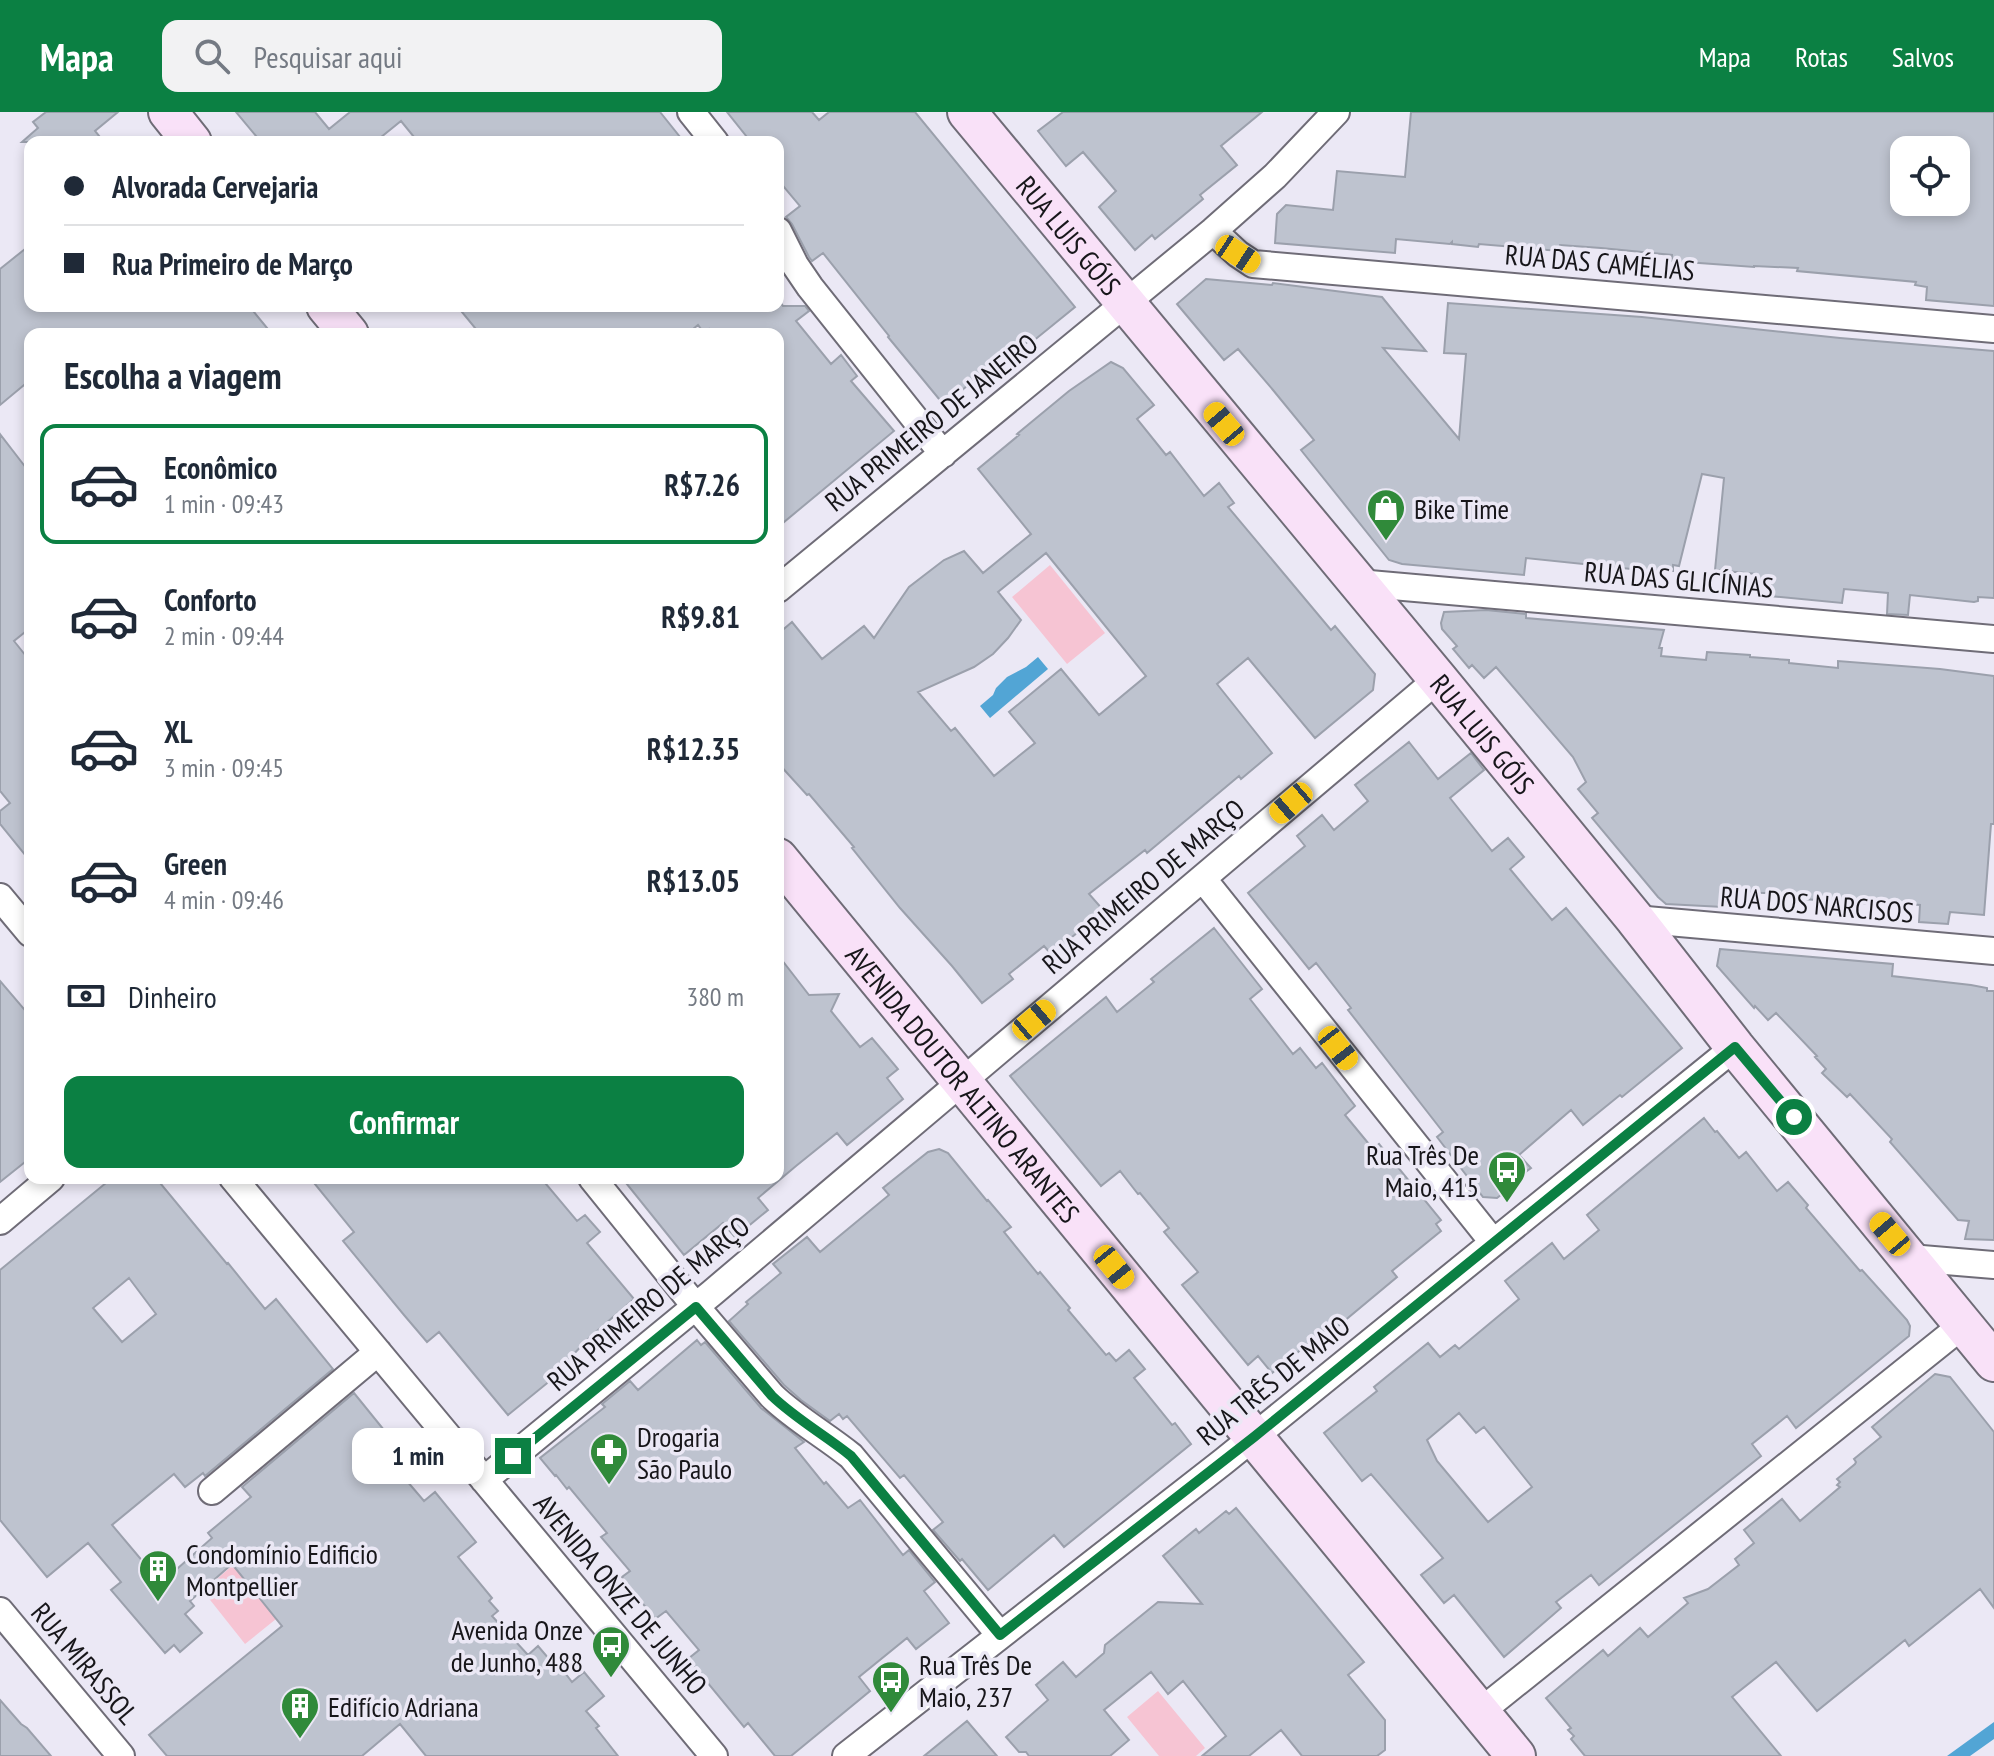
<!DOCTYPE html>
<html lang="pt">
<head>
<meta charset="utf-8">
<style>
  :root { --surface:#fff; --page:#f2f2f3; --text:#1f2937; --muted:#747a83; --line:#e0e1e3; --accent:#0b8043 }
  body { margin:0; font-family:"PT Sans Narrow",sans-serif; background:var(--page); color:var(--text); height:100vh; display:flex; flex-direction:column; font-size:30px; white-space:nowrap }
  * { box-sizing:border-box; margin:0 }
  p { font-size:26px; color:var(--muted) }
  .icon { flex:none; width:44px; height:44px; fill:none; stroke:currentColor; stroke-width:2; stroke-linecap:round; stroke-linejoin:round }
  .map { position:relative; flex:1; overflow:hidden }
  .drawer { position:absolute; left:24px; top:216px; width:760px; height:856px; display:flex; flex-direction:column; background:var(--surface); border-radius:16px; box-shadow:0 4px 12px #0003 }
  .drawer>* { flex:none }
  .banner { position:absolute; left:24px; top:24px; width:760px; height:176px; border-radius:16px; box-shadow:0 4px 12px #0003; display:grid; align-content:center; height:176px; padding:0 40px; background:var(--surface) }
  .fabs { position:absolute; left:1890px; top:24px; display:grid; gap:16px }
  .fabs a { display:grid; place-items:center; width:80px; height:80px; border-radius:16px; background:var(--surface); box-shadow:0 4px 12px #0003; font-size:40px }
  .end { position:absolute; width:36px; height:36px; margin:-18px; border:10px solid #0b8043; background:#fff; box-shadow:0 0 0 4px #fff }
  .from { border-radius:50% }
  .bubble { position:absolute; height:56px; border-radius:16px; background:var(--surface); box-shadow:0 4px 12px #0003; font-size:26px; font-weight:700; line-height:56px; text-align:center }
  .car { position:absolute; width:24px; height:48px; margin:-24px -12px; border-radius:10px; box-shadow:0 0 6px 2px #0007; background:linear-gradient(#f5c518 24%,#345 0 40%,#f5c518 0 76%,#345 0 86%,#f5c518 0) }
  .banner b { display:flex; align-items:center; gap:28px; height:76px; font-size:30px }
  .banner b+b { border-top:2px solid var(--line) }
  .banner i { width:20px; height:20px; background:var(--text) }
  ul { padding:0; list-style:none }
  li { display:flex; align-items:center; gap:24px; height:120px; margin:0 16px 12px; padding:0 24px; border:4px solid transparent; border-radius:16px }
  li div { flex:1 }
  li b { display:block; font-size:30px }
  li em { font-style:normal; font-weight:700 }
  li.active { border-color:var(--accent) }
  li>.icon { width:72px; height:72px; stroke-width:1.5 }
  h2 { padding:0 40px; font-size:36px; line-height:96px }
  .pay { display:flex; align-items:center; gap:20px; height:88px; padding:0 40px; font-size:30px }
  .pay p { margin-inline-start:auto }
  .cta { display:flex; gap:16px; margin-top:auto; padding:16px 40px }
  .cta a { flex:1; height:92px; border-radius:16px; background:var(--accent); color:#fff; font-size:32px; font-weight:700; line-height:92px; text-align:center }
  header { display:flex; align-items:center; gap:48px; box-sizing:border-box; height:112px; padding:0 40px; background:var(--accent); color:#fff }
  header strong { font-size:38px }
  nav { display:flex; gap:44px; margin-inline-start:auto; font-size:28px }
  .search { width:560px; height:72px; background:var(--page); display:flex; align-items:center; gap:20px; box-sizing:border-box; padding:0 28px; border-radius:16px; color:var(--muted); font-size:30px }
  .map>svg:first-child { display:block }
</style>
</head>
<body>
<header>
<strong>Mapa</strong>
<div class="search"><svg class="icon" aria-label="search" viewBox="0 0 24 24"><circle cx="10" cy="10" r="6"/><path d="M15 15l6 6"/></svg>Pesquisar aqui</div>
<nav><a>Mapa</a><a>Rotas</a><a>Salvos</a></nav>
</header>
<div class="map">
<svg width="1994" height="1644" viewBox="0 0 1994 1644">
  <rect width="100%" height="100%" fill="#ebe8f5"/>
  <path fill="#f6c4d3" d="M1050 453 1105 521 1067 552 1012 485Z
    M233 1453 276 1507 245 1532 203 1479Z
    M1158 1579 1205 1636 1196 1644H1159L1127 1605Z"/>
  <path fill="#52a5d5" d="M1038 545 1048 557 990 606 980 594 993 583 996 576 1007 565 1026 555Z
    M1994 1610V1627L1970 1644H1947Z"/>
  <path fill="#bec3cf" stroke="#9ba0ac" stroke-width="2" fill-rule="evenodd" d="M46 0H118L95 19 104 30H22L38 16 33 10Z
    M236 0H315L329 17 350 0H660L684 30H418L401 9 375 30H261Z
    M727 0H812L819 8 829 0H915L1075 195 1032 230 1030 228 1000 252 997 249 944 293 888 225 889 224 823 141 812 149 809 145 792 112 786 105 800 94 778 68V30H751Z
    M1063 0H1262L1221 34 1237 53 1200 83 1203 87 1155 127 1152 123 1135 138 1099 95 1116 79 1083 40 1066 54 1038 19Z
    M1411 0H1994V194L1926 188 1927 175 1915 173 1916 170 1797 159 1798 156 1754 154V155L1672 149V143L1601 136 1560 133 1559 139 1479 132 1478 135 1452 132V130L1450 132 1396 127 1395 141 1275 131 1277 102 1286 93 1333 98 1337 59 1405 65ZM1904 38H1956V90H1904Z
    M30 133V194H249L272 222H30V268L0 293V157Z
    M1206 167 1272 173 1273 171 1382 185 1426 239 1383 236 1459 327 1466 242 1444 241 1448 191 1642 205 1840 226 1994 239V486L1978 485V489L1974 490 1910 483 1908 503 1887 502 1888 481 1844 477 1842 491 1769 484 1771 468 1755 467 1756 462 1715 458 1724 366 1702 362 1679 454 1673 453V459L1641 458 1526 446 1524 463 1402 452 1389 448 1301 338 1314 328 1273 278 1238 237 1224 248 1177 192Z
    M778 188 783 194H805L809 199 796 209 831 252 841 243 857 264 851 269 894 319 778 415V222H712L709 217 704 221 698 213 687 222H480L457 194H778Z
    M1111 250 1123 256 1154 293 1137 307 1166 343 1170 340 1204 384 1219 371 1234 391 1228 395 1331 518 1335 514 1375 562 1373 578 1315 626 1248 546 1217 572 1272 641 1241 667 1239 664 1147 741 1145 738 1089 782 1104 799 1051 842 1044 834 1009 862 1013 867 982 891 952 854 900 796 852 736 854 735 809 682 807 683 778 651V522L792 510 822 547 864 514 874 526 909 475 944 448 964 439 983 461 1031 422 978 357 1019 323 1017 322 1069 279ZM1046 441 1146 564 1099 603 1061 557 1009 600 1035 631 994 664 955 616 951 619 918 580 974 555 993 542 1008 526 1021 508 998 480Z
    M0 322 30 361V516L14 529 30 549V749L0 712V699L10 691 0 679Z
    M1486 498 1526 502V506L1664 518 1659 536H1662L1661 544 1706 548 1707 540 1750 543V545L1789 548V551L1838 556V549L1940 557 1994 564V712H1991L1984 803 1950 800 1948 812 1919 810 1920 793 1875 789V792L1803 787V783L1743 780 1742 796 1666 792 1658 785 1592 706 1598 701 1578 677 1586 670 1573 645 1496 555 1484 566 1472 553 1469 556 1453 537 1457 534 1442 517 1441 511 1444 500Z
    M1409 630 1438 667 1471 641 1484 658 1450 686 1492 739 1508 726 1524 745 1510 757 1552 808 1566 796 1682 936 1622 985 1620 983 1583 1013 1571 998 1519 1043 1531 1056 1520 1064 1521 1067 1497 1086 1483 1085 1437 1025 1443 1020 1348 898 1351 896 1316 851 1309 857 1248 781 1305 734 1297 724 1322 703 1334 718 1368 689 1355 673Z
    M1214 816 1262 877 1250 887 1293 942 1300 936 1316 956 1322 951 1355 994 1345 1003 1373 1037 1379 1032 1441 1108 1436 1112 1441 1119 1392 1159 1397 1165 1337 1215 1334 1211 1272 1261 1258 1244 1248 1253 1182 1173 1198 1160 1164 1120 1169 1116 1140 1081 1138 1082 1120 1059 1101 1074 1010 964 1106 885 1117 900 1154 870 1151 867Z
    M1720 837 1893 852 1892 864 1971 873 1987 876V879H1994V1128L1965 1127 1969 1109 1958 1108 1890 1030 1892 1027 1850 982 1847 985 1822 961 1826 957 1815 945 1817 944 1776 901 1768 908 1755 894 1754 896 1717 854Z
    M778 843 809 883 839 882 831 899 860 935 872 926 882 938 898 957 887 966 903 987 847 1033 837 1021 796 1054 758 1086 768 1098 735 1125 723 1111 684 1143 622 1066H778Z
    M0 869 30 904V1046L0 1070Z
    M1704 1006 1715 1020 1717 1019 1739 1046 1746 1040 1777 1079 1788 1070 1808 1093 1806 1096 1860 1159 1862 1158 1907 1208 1910 1214 1909 1224 1796 1316 1787 1304 1752 1332 1761 1344 1599 1473 1591 1463 1556 1490 1561 1496 1504 1545 1454 1483 1444 1491 1421 1463 1443 1446 1371 1362 1362 1369 1324 1321 1377 1279 1374 1275 1428 1231 1440 1245 1455 1233 1459 1237 1519 1187 1505 1169 1552 1131 1564 1147 1599 1118 1587 1103ZM1459 1301 1476 1321 1484 1315 1532 1375 1488 1410 1437 1349 1427 1328Z
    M939 1037 948 1041 987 1089 988 1088 1011 1115 1004 1120 1038 1162 1040 1160 1070 1196 1068 1198 1106 1243 1109 1241 1116 1249 1129 1238 1145 1257 1134 1266 1172 1313 1175 1311 1191 1332 1064 1435 1054 1423 988 1478 962 1447 960 1449 933 1418 943 1410 904 1363 900 1366 847 1304 843 1307 839 1302 830 1309 801 1288 784 1273 729 1209 748 1192 746 1190 781 1161 773 1152 807 1125 820 1140 889 1083 883 1076 928 1040Z
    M112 1066H156L227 1152 228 1151 265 1197 276 1187 333 1257 205 1364 203 1361 185 1375 174 1362 112 1413 155 1464 163 1457 169 1464 212 1426 208 1421 251 1385 242 1375 354 1281 388 1323 377 1334 424 1389 435 1380 476 1430 458 1445 492 1486 489 1489 498 1499 492 1504 528 1543 538 1534 549 1547 552 1544 572 1570 584 1560 604 1584 586 1599 599 1614 596 1616 618 1644H426L400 1612 362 1644H167L149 1623 282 1514 232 1452 190 1489 194 1494 185 1502 202 1521 180 1540 174 1533 165 1541 111 1478 121 1470 88 1431 47 1465 0 1408V1158ZM129 1166 156 1202 122 1230 93 1196Z
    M310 1066H541L577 1109 585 1103 600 1120 587 1131 634 1187 590 1225 568 1248 570 1249 549 1266 551 1268 508 1303 439 1220 427 1230 404 1203 343 1129 354 1120Z
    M697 1228 701 1233 705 1230 761 1296 804 1330 795 1336 824 1372 826 1370 848 1396 860 1388 903 1443 909 1438 935 1470 924 1479 949 1511 916 1537 907 1526 859 1565 870 1579 791 1644H775L748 1611 744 1615 688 1547 699 1538 666 1499 655 1507 622 1465 630 1459 601 1425 607 1421 569 1375 567 1377 556 1363 555 1364 540 1346 605 1295 602 1292 630 1269 638 1278Z
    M1935 1262 1950 1265 1994 1320V1496L1980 1477 1909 1534 1905 1528 1817 1599 1776 1550 1732 1585 1781 1644H1585L1571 1627 1574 1624 1568 1618 1571 1616 1546 1586 1603 1538 1608 1544 1640 1516 1648 1525 1688 1491 1684 1486 1708 1477 1739 1453 1735 1447 1754 1431 1744 1418 1782 1387 1800 1409 1840 1375 1837 1373 1840 1370 1837 1367 1855 1352 1856 1350 1854 1347 1881 1325 1872 1315Z
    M1236 1396 1364 1550 1348 1563 1385 1608V1638L1377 1644H1302L1281 1618 1249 1644H1202L1226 1624 1183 1569 1168 1582 1151 1560 1104 1598 1129 1628 1110 1644H1029L1026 1640H1019L1006 1625 1048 1588 1036 1573 1063 1550 1076 1565 1104 1541 1105 1533 1158 1490 1202 1492 1163 1444 1196 1417 1199 1421 1226 1399 1229 1402Z
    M0 1588 21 1612 27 1616 51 1644H0Z
    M967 1609 997 1644H924Z"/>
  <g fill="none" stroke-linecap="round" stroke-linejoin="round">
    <g stroke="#6f6c77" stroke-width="30">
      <path id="street" d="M691 0 715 30
        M778 119 795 153 810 175 943 342
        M1213 119 1238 142 1253 152 1994 217
        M1358 471 1994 527
        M778 477 1213 119 1275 64 1336 0
        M1203 767 1493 1130
        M0 785 30 821
        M1635 807 1994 839
        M233 1066 714 1644
        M592 1066 696 1195 772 1284C796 1307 825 1323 851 1344L1000 1523
        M0 1109 51 1066
        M1910 1146 1994 1153
        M484 1368 712 1181 1438 567
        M212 1379 378 1240
        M0 1499 121 1644
        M1480 1600 1964 1212
        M846 1644 1224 1349 1735 935"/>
    </g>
    <g stroke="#6f6c77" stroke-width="42">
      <g id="secondary">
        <path d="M168 0 192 30"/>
        <path id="s1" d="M967 0 1438 567 1635 807 1735 935 1994 1250"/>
        <path d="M326 194 349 222"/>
        <path id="s2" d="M778 746 1516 1644"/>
      </g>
    </g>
    <use href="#street" stroke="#fff" stroke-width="26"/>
    <use href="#secondary" stroke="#f9e1f8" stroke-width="38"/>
  </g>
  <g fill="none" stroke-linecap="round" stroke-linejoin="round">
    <path stroke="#0b8043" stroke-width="10" d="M513 1344 696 1195 772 1284C796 1307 825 1323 851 1344L1000 1523 1254 1325 1735 935 1794 1005"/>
  </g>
  <defs>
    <g id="shop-pin" transform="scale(2)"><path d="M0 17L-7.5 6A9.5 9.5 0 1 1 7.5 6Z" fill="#308a3a" stroke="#ebe8f5"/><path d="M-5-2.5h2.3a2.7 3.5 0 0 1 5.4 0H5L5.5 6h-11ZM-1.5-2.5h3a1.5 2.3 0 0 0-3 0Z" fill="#fff"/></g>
    <g id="bus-pin" transform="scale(2)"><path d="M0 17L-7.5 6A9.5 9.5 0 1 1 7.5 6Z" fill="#308a3a" stroke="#ebe8f5"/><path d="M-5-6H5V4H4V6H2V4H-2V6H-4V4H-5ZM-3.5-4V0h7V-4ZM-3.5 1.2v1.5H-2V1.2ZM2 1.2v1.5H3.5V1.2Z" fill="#fff"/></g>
    <g id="pharmacy-pin" transform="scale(2)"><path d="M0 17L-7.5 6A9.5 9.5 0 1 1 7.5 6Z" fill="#308a3a" stroke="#ebe8f5"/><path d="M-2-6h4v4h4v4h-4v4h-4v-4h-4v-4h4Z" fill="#fff"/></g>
    <g id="building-pin" transform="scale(2)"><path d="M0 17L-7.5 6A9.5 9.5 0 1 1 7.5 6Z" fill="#308a3a" stroke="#ebe8f5"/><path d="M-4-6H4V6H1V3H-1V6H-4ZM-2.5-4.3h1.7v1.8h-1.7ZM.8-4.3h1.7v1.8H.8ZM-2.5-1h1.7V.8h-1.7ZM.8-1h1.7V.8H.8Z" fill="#fff"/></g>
  </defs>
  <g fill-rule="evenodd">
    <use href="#shop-pin" x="1386" y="396"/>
    <use href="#bus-pin" x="1507" y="1058"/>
    <use href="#pharmacy-pin" x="609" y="1340"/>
    <use href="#building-pin" x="158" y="1457"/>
    <use href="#bus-pin" x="611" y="1533"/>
    <use href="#bus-pin" x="891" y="1568"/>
    <use href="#building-pin" x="300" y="1594"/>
  </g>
  <g text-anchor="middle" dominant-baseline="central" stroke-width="7" stroke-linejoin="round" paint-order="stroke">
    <g font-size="28" fill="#17161a" stroke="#ebe8f5">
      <text stroke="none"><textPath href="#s1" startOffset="160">RUA LUIS GÓIS</textPath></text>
      <text transform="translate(1600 150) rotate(5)">RUA DAS CAMÉLIAS</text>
      <text transform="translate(931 310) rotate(-39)">RUA PRIMEIRO DE JANEIRO</text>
      <text transform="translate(1679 467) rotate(5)">RUA DAS GLICÍNIAS</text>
      <text stroke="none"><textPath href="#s1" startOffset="808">RUA LUIS GÓIS</textPath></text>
      <text transform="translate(1143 774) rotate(-40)">RUA PRIMEIRO DE MARÇO</text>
      <text transform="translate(1817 792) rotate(5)">RUA DOS NARCISOS</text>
      <text stroke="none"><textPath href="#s2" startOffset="292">AVENIDA DOUTOR ALTINO ARANTES</textPath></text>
      <text transform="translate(648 1191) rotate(-40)">RUA PRIMEIRO DE MARÇO</text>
      <text transform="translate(1273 1268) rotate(-39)">RUA TRÊS DE MAIO</text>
      <text transform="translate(621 1482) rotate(50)">AVENIDA ONZE DE JUNHO</text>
      <text transform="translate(85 1551) rotate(50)">RUA MIRASSOL</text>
    </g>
    <g font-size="28" fill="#17161a" stroke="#ebe8f5" text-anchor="start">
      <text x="1414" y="396">Bike Time</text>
      <text x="1479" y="1042" text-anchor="end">Rua Três De<tspan x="1479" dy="32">Maio, 415</tspan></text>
      <text x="637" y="1324">Drogaria<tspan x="637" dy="32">São Paulo</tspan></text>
      <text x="186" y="1441">Condomínio Edificio<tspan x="186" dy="32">Montpellier</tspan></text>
      <text x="583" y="1517" text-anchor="end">Avenida Onze<tspan x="583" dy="32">de Junho, 488</tspan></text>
      <text x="919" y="1552">Rua Três De<tspan x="919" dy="32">Maio, 237</tspan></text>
      <text x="328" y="1594">Edifício Adriana</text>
    </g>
  </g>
</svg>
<div class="fabs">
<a><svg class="icon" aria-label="locate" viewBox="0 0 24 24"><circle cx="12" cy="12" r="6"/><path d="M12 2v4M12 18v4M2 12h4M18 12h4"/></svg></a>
</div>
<i class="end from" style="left:1794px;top:1005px"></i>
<i class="end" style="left:513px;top:1344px"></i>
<div class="bubble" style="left:352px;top:1316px;width:132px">1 min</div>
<i class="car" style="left:1238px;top:142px;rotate:123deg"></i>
<i class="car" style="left:1224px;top:312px;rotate:320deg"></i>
<i class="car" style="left:1291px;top:691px;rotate:229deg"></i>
<i class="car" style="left:1034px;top:908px;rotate:50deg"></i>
<i class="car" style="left:1338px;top:936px;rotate:142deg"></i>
<i class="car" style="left:1890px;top:1122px;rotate:320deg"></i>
<i class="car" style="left:1114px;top:1155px;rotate:141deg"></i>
<div class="banner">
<b><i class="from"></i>Alvorada Cervejaria</b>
<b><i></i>Rua Primeiro de Março</b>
</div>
<section class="drawer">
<h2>Escolha a viagem</h2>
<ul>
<li class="active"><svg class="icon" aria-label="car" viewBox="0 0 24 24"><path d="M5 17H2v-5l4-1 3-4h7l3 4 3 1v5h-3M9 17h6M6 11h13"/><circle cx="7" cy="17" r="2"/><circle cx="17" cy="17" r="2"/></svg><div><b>Econômico</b><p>1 min · 09:43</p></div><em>R$7.26</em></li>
<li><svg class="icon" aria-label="car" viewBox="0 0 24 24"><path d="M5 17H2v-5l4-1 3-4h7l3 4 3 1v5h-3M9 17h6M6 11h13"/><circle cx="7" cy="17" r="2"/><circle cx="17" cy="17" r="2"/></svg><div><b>Conforto</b><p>2 min · 09:44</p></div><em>R$9.81</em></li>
<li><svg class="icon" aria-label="car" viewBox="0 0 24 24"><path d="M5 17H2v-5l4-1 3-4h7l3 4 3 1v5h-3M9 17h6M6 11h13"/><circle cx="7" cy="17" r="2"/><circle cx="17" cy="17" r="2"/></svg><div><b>XL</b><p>3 min · 09:45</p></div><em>R$12.35</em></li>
<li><svg class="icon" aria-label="car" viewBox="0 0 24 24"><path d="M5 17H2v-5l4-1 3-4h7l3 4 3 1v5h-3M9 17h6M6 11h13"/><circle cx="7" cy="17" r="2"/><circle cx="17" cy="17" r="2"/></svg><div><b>Green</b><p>4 min · 09:46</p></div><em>R$13.05</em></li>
</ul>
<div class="pay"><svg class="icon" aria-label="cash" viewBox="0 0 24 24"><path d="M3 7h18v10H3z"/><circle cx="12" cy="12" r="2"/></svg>Dinheiro<p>380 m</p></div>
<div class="cta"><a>Confirmar</a></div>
</section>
</div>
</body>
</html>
